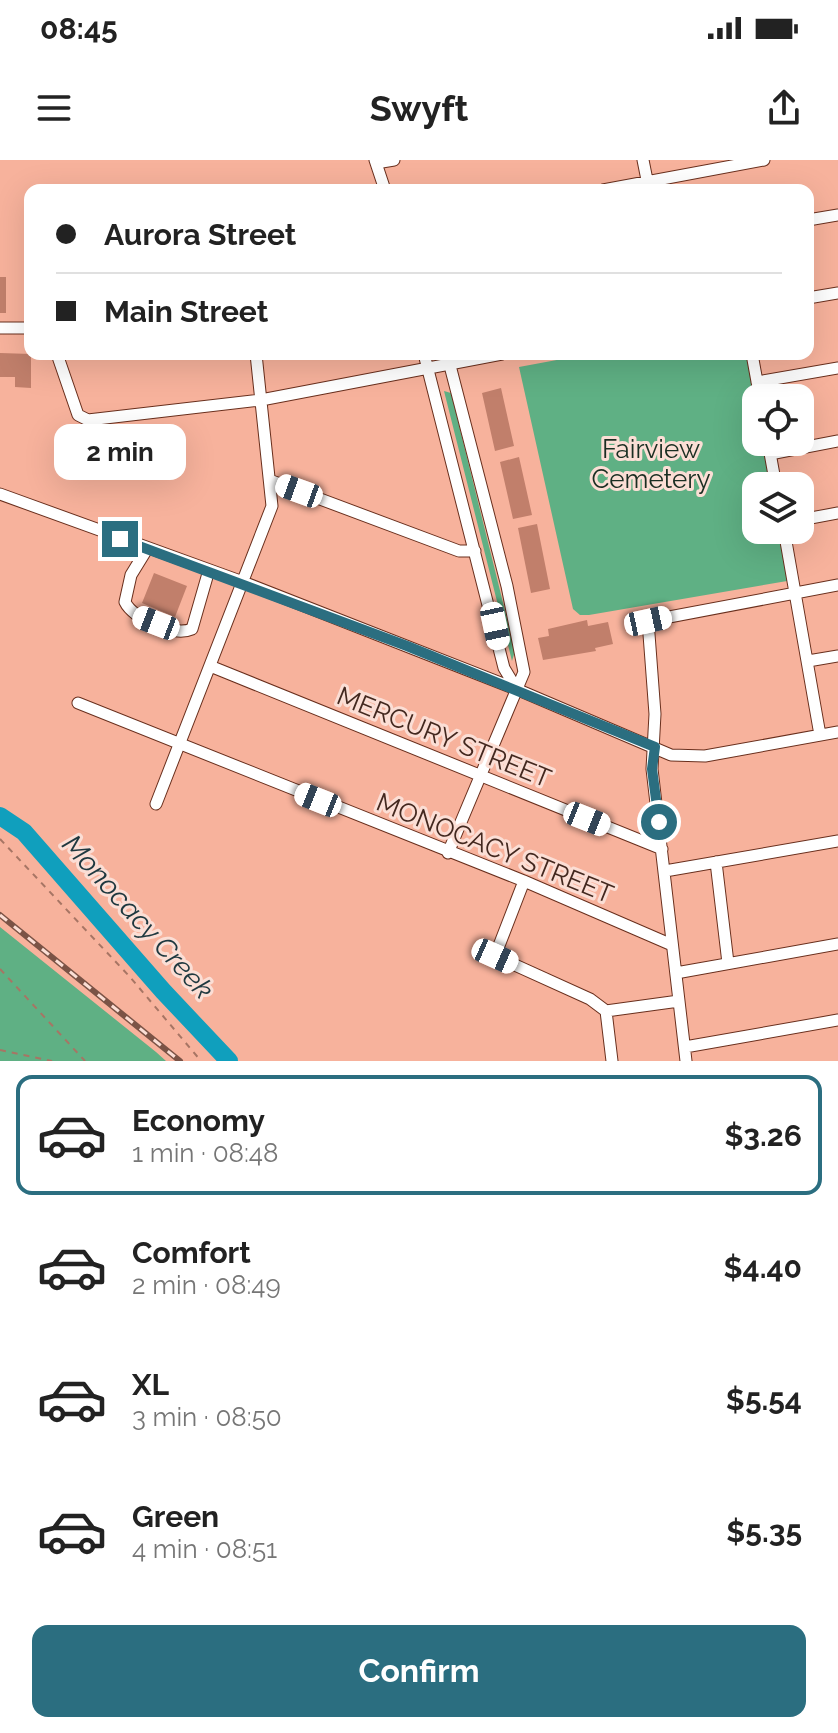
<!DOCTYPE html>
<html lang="en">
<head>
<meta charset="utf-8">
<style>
  :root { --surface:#fff; --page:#f6f6f6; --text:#222; --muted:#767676; --line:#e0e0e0; --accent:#2b6e80 }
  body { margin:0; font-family:Raleway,sans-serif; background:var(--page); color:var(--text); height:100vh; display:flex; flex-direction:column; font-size:30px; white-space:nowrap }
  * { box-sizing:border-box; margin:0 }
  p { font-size:26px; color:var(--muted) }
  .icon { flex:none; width:44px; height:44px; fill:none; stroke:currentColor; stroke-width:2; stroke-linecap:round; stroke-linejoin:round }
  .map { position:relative; height:901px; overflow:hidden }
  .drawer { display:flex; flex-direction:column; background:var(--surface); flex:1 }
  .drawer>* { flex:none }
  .hud { position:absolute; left:24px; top:24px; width:790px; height:176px; border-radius:16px; box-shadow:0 8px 32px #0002; display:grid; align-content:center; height:176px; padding:0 32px; background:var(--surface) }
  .fabs { position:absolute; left:742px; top:224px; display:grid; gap:16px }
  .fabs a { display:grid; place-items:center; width:72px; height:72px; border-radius:16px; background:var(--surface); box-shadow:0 8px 32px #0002; font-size:40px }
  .end { position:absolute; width:36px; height:36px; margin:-18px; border:10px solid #2b6e80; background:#fff; box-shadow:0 0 0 4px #fff }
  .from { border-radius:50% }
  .bubble { position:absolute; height:56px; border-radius:16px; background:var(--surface); box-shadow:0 8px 32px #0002; font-size:26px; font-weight:700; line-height:56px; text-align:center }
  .car { position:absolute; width:24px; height:48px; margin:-24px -12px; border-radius:10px; box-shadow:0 0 6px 2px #0007; background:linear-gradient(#fff 24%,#345 0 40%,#fff 0 76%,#345 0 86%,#fff 0) }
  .hud b { display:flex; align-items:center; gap:28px; height:76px; font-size:30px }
  .hud b+b { border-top:2px solid var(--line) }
  .hud i { width:20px; height:20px; background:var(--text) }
  ul { padding:14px 0 0; list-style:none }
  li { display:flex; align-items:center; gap:24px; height:120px; margin:0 16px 12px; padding:0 16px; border:4px solid transparent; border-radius:16px }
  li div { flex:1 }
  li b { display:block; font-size:30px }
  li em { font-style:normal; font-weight:700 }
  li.active { border-color:var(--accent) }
  li>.icon { width:72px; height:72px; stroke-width:1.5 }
  .button { display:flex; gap:16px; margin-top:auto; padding:16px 32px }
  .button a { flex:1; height:92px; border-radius:16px; background:var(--accent); color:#fff; font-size:32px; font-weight:700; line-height:92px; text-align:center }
  .status { display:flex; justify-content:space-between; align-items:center; height:56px; padding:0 40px; background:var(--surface); direction:ltr }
  .status svg { height:22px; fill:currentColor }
  header { display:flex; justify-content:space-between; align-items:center; height:104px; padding:0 32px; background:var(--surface); font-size:36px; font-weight:700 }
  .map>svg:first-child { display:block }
</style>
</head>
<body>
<div class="status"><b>08:45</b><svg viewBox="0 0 49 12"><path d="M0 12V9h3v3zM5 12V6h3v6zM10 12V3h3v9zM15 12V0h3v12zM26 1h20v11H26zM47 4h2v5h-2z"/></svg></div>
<header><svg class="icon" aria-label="menu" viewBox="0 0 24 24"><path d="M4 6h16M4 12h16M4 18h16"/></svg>Swyft<svg class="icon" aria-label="share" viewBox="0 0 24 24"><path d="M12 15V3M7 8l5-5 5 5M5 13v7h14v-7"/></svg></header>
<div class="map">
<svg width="838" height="901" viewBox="0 0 838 901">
  <rect width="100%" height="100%" fill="#f7b29c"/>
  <path fill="#5fb084" d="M589 194H752L756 282H768L776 326H756V370H784L793 420 589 455H580L573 449 519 207Z
    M444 231 451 233 515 491 512 501Z
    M0 767 156 892 166 901H0Z"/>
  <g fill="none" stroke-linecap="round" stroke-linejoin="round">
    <path stroke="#109fbd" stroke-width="18" d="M0 656 24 672 163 831 229 901"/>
  </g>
  <path fill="#c17f6b" d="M0 117H6V153H0Z
    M0 193 31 194V228L15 227V217H0Z
    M501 228 514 286 495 291 482 233Z
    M519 297 532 355 513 359 500 302Z
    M537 364 550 429 531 433 518 368Z
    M154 413 187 426 175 457 142 443Z
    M587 460 588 466 608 462 613 484 595 488 596 491 543 500 538 478 549 476 548 469Z"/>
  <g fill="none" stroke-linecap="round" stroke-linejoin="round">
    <g stroke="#692f1d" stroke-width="13">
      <path id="minor" d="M375 0 385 30
        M643 0 649 30
        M376 3 394 0
        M603 30 764 0
        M808 60 838 55
        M808 138 838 133
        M0 168H30
        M57 194 78 255 88 260 261 240 502 194
        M424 194 504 508 516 528
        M447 194 507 426 524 512 448 693
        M752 194 760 238
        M757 222 838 208
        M768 282 776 326
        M770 294 838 281
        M272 321 459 391H475
        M0 334 243 422 516 529 671 595 705 596 838 572
        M800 360 838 353
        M784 370 820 575
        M147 389 131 415 125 442C133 459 174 477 192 469L209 410
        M808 501 838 496
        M210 506 662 689
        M78 543 524 721 672 785
        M156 644 272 346 256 194
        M716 702 728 803
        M665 711 838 681
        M524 721 495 796 590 839 606 851 679 841
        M676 813 838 784
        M606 851 612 901
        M685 887 838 860
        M686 901 652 609 655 554 648 461 838 425"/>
    </g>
    <path stroke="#a77564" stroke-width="2" stroke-dasharray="6 6" stroke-linecap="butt" d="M0 679 130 817 201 901
      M0 809 85 901
      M0 890 52 901"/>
    <use href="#minor" stroke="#fff" stroke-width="11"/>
    <g stroke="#7b5346" stroke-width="6">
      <path id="rail" d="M0 755 180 901"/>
    </g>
    <use href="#rail" stroke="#fbded5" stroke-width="3" stroke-dasharray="9" stroke-linecap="butt"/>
  </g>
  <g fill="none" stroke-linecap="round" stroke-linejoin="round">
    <path stroke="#2b6e80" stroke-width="10" d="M120 379 407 486 655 587 652 609 659 662"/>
  </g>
  <g text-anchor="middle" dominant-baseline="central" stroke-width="6" stroke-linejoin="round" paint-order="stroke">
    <g font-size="26" fill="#1a2e22" stroke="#fbded5">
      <text x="651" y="289">Fairview<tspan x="651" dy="30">Cemetery</tspan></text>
    </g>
    <g font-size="26" fill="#43281f" stroke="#fbded5">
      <text transform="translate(444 577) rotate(22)">MERCURY STREET</text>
      <text transform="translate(495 688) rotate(22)">MONOCACY STREET</text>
    </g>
    <g font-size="28" font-style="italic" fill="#1e383f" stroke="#fbded5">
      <text transform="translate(138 757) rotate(48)">Monocacy Creek</text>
    </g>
  </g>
</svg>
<div class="fabs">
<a><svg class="icon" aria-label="locate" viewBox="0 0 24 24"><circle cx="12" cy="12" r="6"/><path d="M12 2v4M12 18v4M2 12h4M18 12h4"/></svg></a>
<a><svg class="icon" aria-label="layers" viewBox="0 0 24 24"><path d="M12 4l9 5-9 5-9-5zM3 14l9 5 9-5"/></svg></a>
</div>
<i class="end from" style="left:659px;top:662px"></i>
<i class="end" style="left:120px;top:379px"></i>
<div class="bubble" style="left:54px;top:264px;width:132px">2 min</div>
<i class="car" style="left:299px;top:331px;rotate:290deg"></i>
<i class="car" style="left:648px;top:461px;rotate:78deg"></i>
<i class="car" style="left:156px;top:463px;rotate:291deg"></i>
<i class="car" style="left:495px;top:466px;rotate:168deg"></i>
<i class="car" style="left:318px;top:640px;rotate:292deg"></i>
<i class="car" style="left:587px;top:659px;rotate:112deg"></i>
<i class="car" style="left:495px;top:796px;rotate:114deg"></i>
<div class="hud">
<b><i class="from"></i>Aurora Street</b>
<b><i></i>Main Street</b>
</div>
</div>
<section class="drawer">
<ul>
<li class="active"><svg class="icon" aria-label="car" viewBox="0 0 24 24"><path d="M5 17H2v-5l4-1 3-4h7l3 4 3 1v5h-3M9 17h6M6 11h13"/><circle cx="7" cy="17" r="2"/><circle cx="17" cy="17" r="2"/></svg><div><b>Economy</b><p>1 min · 08:48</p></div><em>$3.26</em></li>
<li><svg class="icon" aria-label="car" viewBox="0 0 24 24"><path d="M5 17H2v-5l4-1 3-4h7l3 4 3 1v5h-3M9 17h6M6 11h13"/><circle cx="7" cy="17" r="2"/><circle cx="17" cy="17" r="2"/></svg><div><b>Comfort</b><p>2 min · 08:49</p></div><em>$4.40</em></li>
<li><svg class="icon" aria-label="car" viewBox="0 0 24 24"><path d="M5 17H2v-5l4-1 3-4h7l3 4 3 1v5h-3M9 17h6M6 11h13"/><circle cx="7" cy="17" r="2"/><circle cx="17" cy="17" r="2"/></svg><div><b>XL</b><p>3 min · 08:50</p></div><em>$5.54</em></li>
<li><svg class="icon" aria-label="car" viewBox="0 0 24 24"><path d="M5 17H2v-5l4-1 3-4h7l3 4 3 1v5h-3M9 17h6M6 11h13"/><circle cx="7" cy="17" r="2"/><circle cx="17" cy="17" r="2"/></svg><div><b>Green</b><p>4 min · 08:51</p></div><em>$5.35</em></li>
</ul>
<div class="button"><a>Confirm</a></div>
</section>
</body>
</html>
